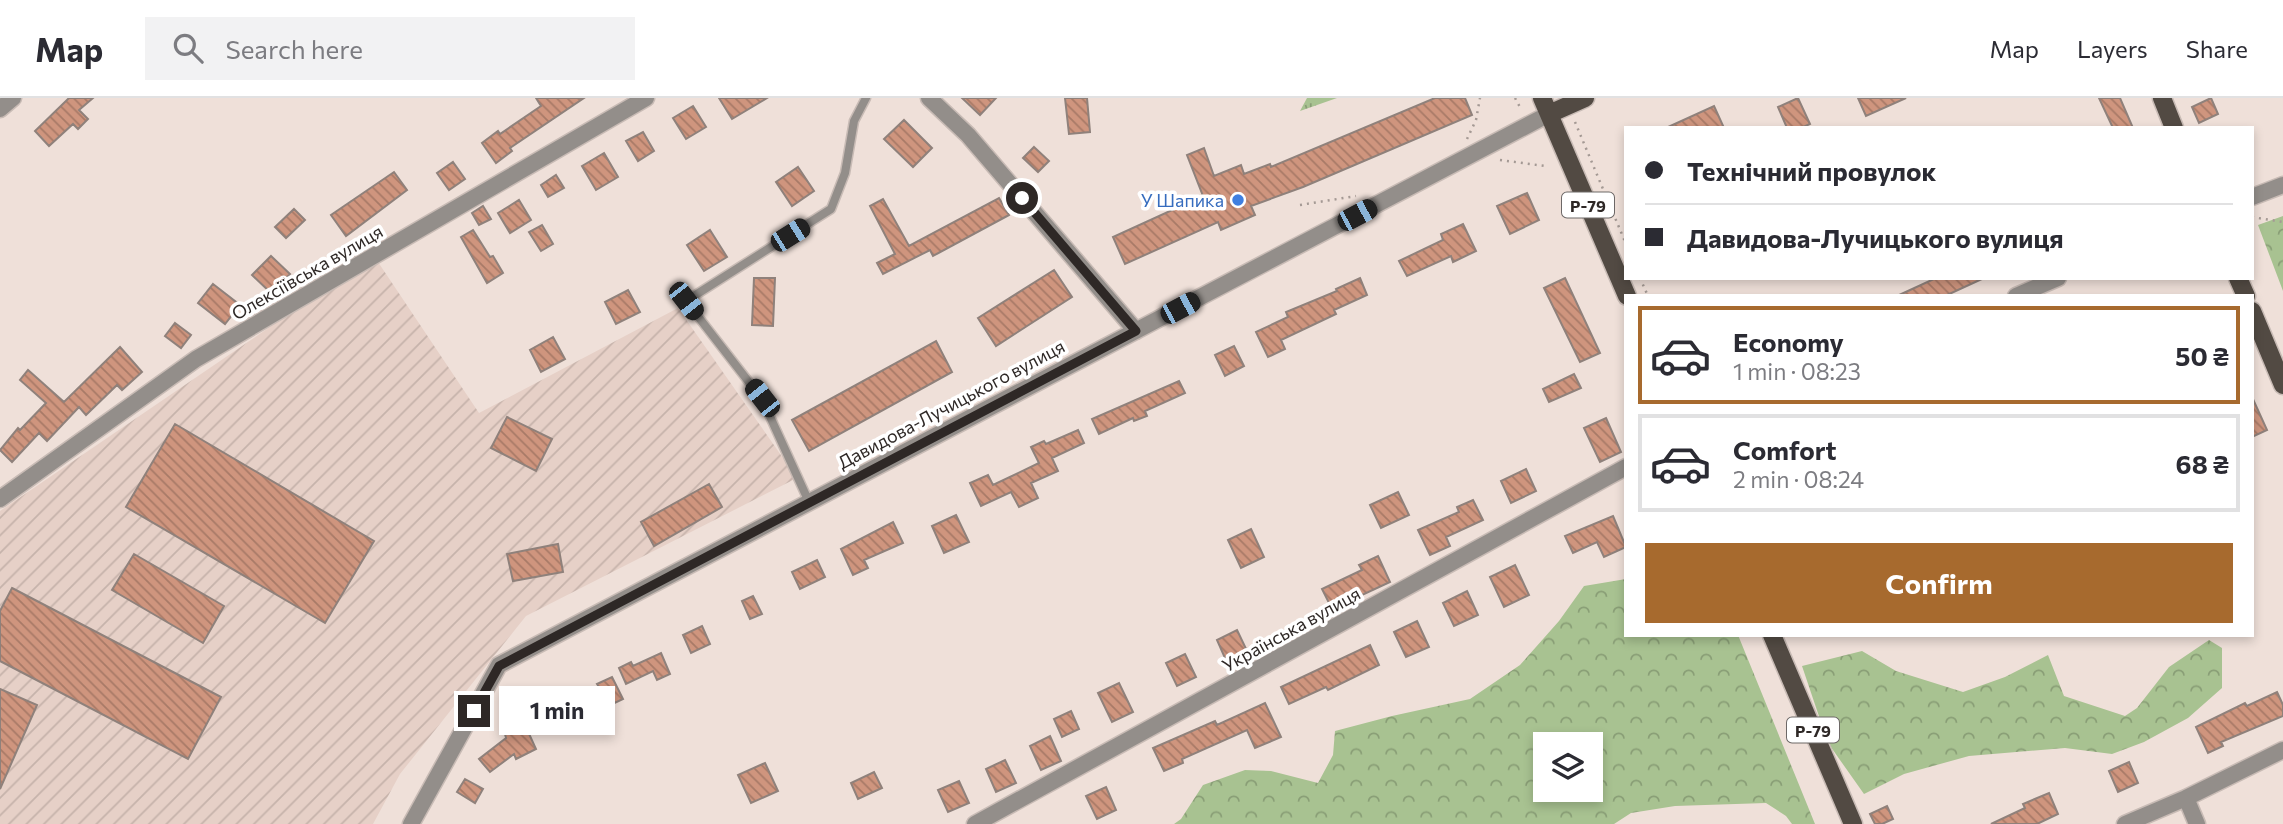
<!DOCTYPE html>
<html lang="en">
<head>
<meta charset="utf-8">
<style>
  :root { --surface:#fff; --page:#f2f2f3; --text:#2b2b33; --muted:#7c7c81; --line:#e1e1e2; --accent:#a76a2e }
  body { margin:0; font-family:Commissioner,sans-serif; background:var(--page); color:var(--text); height:100vh; display:flex; flex-direction:column; font-size:26px; white-space:nowrap }
  * { box-sizing:border-box; margin:0 }
  p { font-size:23px; color:var(--muted) }
  .icon { flex:none; width:38px; height:38px; fill:none; stroke:currentColor; stroke-width:2; stroke-linecap:round; stroke-linejoin:round }
  .map { position:relative; flex:1; overflow:hidden }
  .panel { position:absolute; left:1624px; top:196px; width:630px; height:343px; display:flex; flex-direction:column; background:var(--surface); border-radius:0px; box-shadow:0 4px 10px #0003 }
  .panel>* { flex:none }
  .guide { position:absolute; left:1624px; top:28px; width:630px; height:154px; border-radius:0px; box-shadow:0 4px 10px #0003; display:grid; align-content:center; height:154px; padding:0 21px; background:var(--surface) }
  .fabs { position:absolute; left:1533px; top:634px; display:grid; gap:14px }
  .fabs a { display:grid; place-items:center; width:70px; height:70px; border-radius:0px; background:var(--surface); box-shadow:0 4px 10px #0003; font-size:35px }
  .end { position:absolute; width:32px; height:32px; margin:-16px; border:9px solid #2e2826; background:#fff; box-shadow:0 0 0 4px #fff }
  .from { border-radius:50% }
  .bubble { position:absolute; height:49px; border-radius:0px; background:var(--surface); box-shadow:0 4px 10px #0003; font-size:23px; font-weight:700; line-height:49px; text-align:center }
  .car { position:absolute; width:21px; height:42px; margin:-21px -10px; border-radius:9px; box-shadow:0 0 5px 2px #0007; background:linear-gradient(#222 24%,#8ab4d8 0 40%,#222 0 76%,#8ab4d8 0 86%,#222 0) }
  .guide b { display:flex; align-items:center; gap:24px; height:66px; font-size:26px }
  .guide b+b { border-top:2px solid var(--line) }
  .guide i { width:18px; height:18px; background:var(--text) }
  ul { padding:12px 0 0; list-style:none }
  li { display:flex; align-items:center; gap:21px; height:98px; margin:0 14px 10px; padding:0 7px; border:4px solid var(--line); border-radius:0px }
  li div { flex:1 }
  li b { display:block; font-size:26px }
  li em { font-style:normal; font-weight:700 }
  li.on { border-color:var(--accent) }
  li>.icon { width:63px; height:63px; stroke-width:1.5 }
  .primary-button { display:flex; gap:14px; margin-top:auto; padding:14px 21px }
  .primary-button a { flex:1; height:80px; border-radius:0px; background:var(--accent); color:#fff; font-size:28px; font-weight:700; line-height:80px; text-align:center }
  header { display:flex; align-items:center; gap:42px; box-sizing:border-box; height:98px; padding:0 35px; background:var(--surface); border-bottom:2px solid var(--line) }
  header strong { font-size:33px }
  nav { display:flex; gap:38px; margin-inline-start:auto; font-size:24px }
  .search { width:490px; height:63px; background:var(--page); display:flex; align-items:center; gap:18px; box-sizing:border-box; padding:0 24px; border-radius:0px; color:var(--muted); font-size:26px }
  .map>svg:first-child { display:block }
</style>
</head>
<body>
<header>
<strong>Map</strong>
<div class="search"><svg class="icon" aria-label="search" viewBox="0 0 24 24"><circle cx="10" cy="10" r="6"/><path d="M15 15l6 6"/></svg>Search here</div>
<nav><a>Map</a><a>Layers</a><a>Share</a></nav>
</header>
<div class="map">
<svg width="2283" height="726" viewBox="0 0 2283 726">
  <defs>
    <pattern id="industrial-furrows" width="10" height="10" patternUnits="userSpaceOnUse" patternTransform="scale(1.75)"><rect width="10" height="10" fill="#e6d0c7"/><path d="M-1 1l2-2M0 10L10 0M9 11l2-2" fill="none" stroke="#c6b3ab"/></pattern>
    <pattern id="grass-tufts" width="24" height="20" patternUnits="userSpaceOnUse" patternTransform="scale(1.75)"><rect width="24" height="20" fill="#a8c291"/><path d="M3 7l-1-3M5 7V3M7 7l1-3M15 17l-1-3M17 17v-4M19 17l1-3" fill="none" stroke="#899e76"/></pattern>
    <pattern id="forest-crowns" width="20" height="18" patternUnits="userSpaceOnUse" patternTransform="scale(1.75)"><rect width="20" height="18" fill="#a8c291"/><path d="M2 6a3 3 0 1 1 6 0M12 15a3 3 0 1 1 6 0" fill="none" stroke="#899e76"/></pattern>
    <pattern id="building-back-hatch" width="6" height="6" patternUnits="userSpaceOnUse" patternTransform="scale(1.75)"><rect width="6" height="6" fill="#cf957e"/><path d="M-1 5l2 2M0 0l6 6M5-1l2 2" fill="none" stroke="#a87a67"/></pattern>
  </defs>
  <rect width="100%" height="100%" fill="#efe0d9"/>
  <path fill="url(#industrial-furrows)" d="M374 158 479 315 678 210 797 380 526 518 400 676 373 726H0V413Z"/>
  <path fill="url(#grass-tufts)" d="M1307 0H1337L1300 13Z"/>
  <path fill="url(#forest-crowns)" fill-rule="evenodd" d="M2283 118V193L2258 127Z
    M1626 481V537H1738L1815 726H1792L1786 718 1766 705 1675 708 1631 715 1614 726H1174L1181 721 1203 687 1245 672 1271 673 1318 685 1333 657 1335 633 1392 618 1470 601 1520 567 1559 523 1584 488ZM1545 646H1591V691H1545Z
    M2209 542 2222 550V590L2188 620 2144 644 2112 656 2065 650 1969 658 1904 676 1864 696 1828 645 1802 568 1862 553 1896 573 1963 594 2005 579 2048 557 2064 598 2125 618 2137 610 2169 569Z"/>
  <path fill="url(#building-back-hatch)" stroke="#8f817b" stroke-width="2" d="M69 0H93L79 12 88 21 78 31 73 26 49 48 35 33Z
    M536 0H584L510 50 512 53 496 65 482 45 498 33 500 36 541 8Z
    M719 0H767L732 21Z
    M962 0H996L980 17Z
    M1065 0H1087L1090 34 1069 36Z
    M1435 0H1465L1472 17 1303 89 1251 108 1255 117 1221 132 1218 124 1125 166 1113 139 1203 98 1187 57 1204 50 1214 78 1241 67 1244 76 1270 66 1271 69Z
    M1798 0 1810 26 1801 30H1787L1778 9Z
    M1858 0H1906L1866 18Z
    M2099 0H2120L2133 30H2113Z
    M2211 0 2218 16 2199 25 2192 9Z
    M693 8 706 29 686 41 673 20Z
    M1714 8 1724 30H1666Z
    M904 22 932 50 913 69 884 41Z
    M643 34 654 53 638 63 626 43Z
    M1034 49 1049 63 1038 74 1023 60Z
    M604 55 618 79 596 92 582 68Z
    M453 64 465 81 449 92 437 75Z
    M798 69 814 93 792 108 776 84Z
    M394 74 407 92 346 138 331 117Z
    M556 77 564 90 548 99 541 87Z
    M1527 95 1539 122 1510 136 1497 108Z
    M999 100 1009 117 933 158 930 152 883 176 877 165 895 156 870 108 883 101 909 148Z
    M519 102 531 122 510 135 498 115Z
    M483 108 491 121 479 127 472 115Z
    M294 111 305 122 286 140 275 129Z
    M1463 126 1476 153 1453 164 1451 158 1407 178 1399 163 1443 142 1441 136Z
    M542 127 553 146 541 153 529 134Z
    M473 132 490 159 493 158 503 175 487 185 461 139Z
    M710 132 727 159 704 173 687 147Z
    M271 158 290 176 271 195 252 177Z
    M1054 172 1072 199 996 248 978 220Z
    M754 180H775L773 228 752 227Z
    M1360 180 1367 197 1334 212 1336 216 1281 242 1285 251 1268 259 1256 234 1288 219 1286 214 1337 193 1336 191Z
    M1565 180 1600 255 1580 264 1544 190Z
    M1936 180H1984L1945 198H1897Z
    M213 186 240 207 225 226 198 205Z
    M628 192 640 214 616 226 605 204Z
    M175 225 191 237 181 250 165 238Z
    M553 239 565 261 541 274 530 252Z
    M936 243 952 274 809 353 792 322Z
    M1234 248 1244 268 1225 278 1215 257Z
    M120 249 142 274 122 292 117 287 86 317 79 309 47 343 39 335 12 364 0 352 18 330 20 332 46 305 20 282 28 272 64 304Z
    M1574 276 1581 290 1549 304 1543 291Z
    M1179 283 1185 295 1145 313 1147 318 1134 323 1133 320 1099 336 1092 321Z
    M2252 299 2267 332 2252 339Z
    M507 319 552 341 536 373 491 350Z
    M1606 320 1621 354 1600 364 1584 330Z
    M175 326 374 443 325 525 126 409Z
    M1078 332 1084 345 1052 360 1058 373 1031 385 1038 400 1019 409 1011 394 981 408 970 385 988 377 993 387 1039 365 1031 349 1044 343 1046 346Z
    M1526 371 1536 393 1511 405 1501 383Z
    M709 386 722 409 654 448 641 424Z
    M1398 394 1409 417 1381 430 1370 407Z
    M1473 402 1483 422 1446 439 1450 448 1430 457 1418 432 1459 414 1457 409Z
    M956 417 969 444 944 455 932 428Z
    M1613 418 1626 449 1604 459 1597 444 1573 455 1565 438Z
    M893 424 903 445 864 462 868 470 853 477 841 451Z
    M1251 431 1264 459 1241 470 1228 442Z
    M558 446 563 474 513 483 507 456Z
    M134 456 224 508 203 545 112 492Z
    M1378 458 1390 484 1332 511 1322 491 1362 472 1359 467Z
    M817 462 825 479 800 491 792 474Z
    M1515 467 1529 497 1504 509 1490 479Z
    M12 490 221 599 188 661 0 563V513Z
    M1467 493 1478 517 1454 528 1443 505Z
    M753 498 762 516 750 521 742 503Z
    M1417 523 1429 549 1406 559 1394 534Z
    M702 528 710 546 691 555 683 537Z
    M1237 532 1249 557 1228 567 1217 542Z
    M1370 547 1379 567 1328 592 1326 589 1289 606 1281 589Z
    M661 555 670 576 657 582 653 573 626 586 619 570 631 564 633 568Z
    M1185 556 1196 579 1177 588 1166 565Z
    M612 579 623 601 572 625 573 628 558 635 548 615 574 603 573 601 599 589 597 586Z
    M1119 585 1133 614 1112 624 1098 595Z
    M0 591 37 607 0 691Z
    M2277 594 2283 607V618L2221 644 2223 648 2208 655 2196 629 2245 605 2247 608Z
    M1265 605 1281 639 1255 650 1247 632 1182 661 1183 665 1164 673 1153 650 1215 623 1217 627Z
    M1071 613 1079 631 1062 639 1054 621Z
    M525 627 536 651 516 661 514 656 490 674 479 661 506 640 505 636Z
    M1050 638 1061 663 1041 672 1030 648Z
    M1005 662 1016 685 996 694 986 671Z
    M2129 664 2138 685 2118 694 2109 673Z
    M765 665 778 693 751 705 738 677Z
    M874 674 882 690 858 701 851 685Z
    M465 681 483 691 475 705 457 694Z
    M959 683 969 705 948 714 938 692Z
    M1106 689 1116 712 1097 721 1086 698Z
    M2049 695 2058 716 2037 726H1991L2025 710 2023 706Z
    M1887 708 1893 721 1882 726H1875L1870 716Z"/>
  <g fill="none" stroke-linecap="round" stroke-linejoin="round">
    <g stroke="#c8bbb5" stroke-width="11">
      <path id="service" d="M809 404 762 301 686 203 831 111 845 75 854 23 866 0"/>
    </g>
    <g stroke="#c8bbb5" stroke-width="19">
      <path id="minor" d="M929 0 968 37 1136 233
        M0 11 13 0
        M2252 99 2283 87
        M2016 198 2058 180
        M0 401 196 261 646 0
        M2186 700 2197 726
        M411 726 499 567 1549 16
        M975 726 1626 369
        M2125 726 2186 700 2283 652"/>
    </g>
    <g stroke="#c8bbb5" stroke-width="21">
      <path id="primary" d="M1542 0 1627 198
        M2162 0 2174 30
        M1549 16 1585 0
        M2238 180 2246 198
        M2252 213 2283 287
        M1772 537 1853 726"/>
    </g>
    <path stroke="#a49994" stroke-width="2.5" stroke-dasharray="2 5" stroke-linecap="butt" d="M1515 0 1521 11
      M1575 24 1626 146
      M1467 41 1476 22 1480 0
      M1500 62 1545 68
      M1300 107 1356 98
      M2252 119 2283 124
      M1640 180 1648 198"/>
    <use href="#service" stroke="#938e8a" stroke-width="8"/>
    <use href="#minor" stroke="#938e8a" stroke-width="16"/>
    <use href="#primary" stroke="#524a43" stroke-width="18"/>
  </g>
  <g fill="none" stroke-linecap="round" stroke-linejoin="round">
    <path stroke="#2e2826" stroke-width="9" d="M474 613 499 568 1136 233 1022 100"/>
  </g>
  <circle fill="#3f7fe0" stroke="#fff" stroke-width="2.5" cx="1238" cy="102" r="7"/>
  <g text-anchor="middle" dominant-baseline="central" stroke-width="7" stroke-linejoin="round" paint-order="stroke">
    <g fill="#fff" stroke="#6d6867" stroke-width="2">
      <rect x="1562" y="94.5" width="52" height="25" rx="5"/>
      <rect x="1787" y="619.5" width="52" height="25" rx="5"/>
    </g>
    <g font-size="16" font-weight="bold" fill="#2e2826">
      <text x="1588" y="107">Р-79</text>
      <text x="1813" y="632">Р-79</text>
    </g>
    <g font-size="18" fill="#366cbe" stroke="#fff" text-anchor="end">
      <text x="1224" y="102">У Шапика</text>
    </g>
    <g font-size="18" fill="#2e2826" stroke="#fff">
      <text transform="translate(307 174) rotate(-30)">Олексіївська вулиця</text>
      <text transform="translate(951 306) rotate(-28)">Давидова-Лучицького вулиця</text>
      <text transform="translate(1291 531) rotate(-29)">Українська вулиця</text>
    </g>
  </g>
</svg>
<div class="fabs">
<a><svg class="icon" aria-label="layers" viewBox="0 0 24 24"><path d="M12 4l9 5-9 5-9-5zM3 14l9 5 9-5"/></svg></a>
</div>
<i class="end from" style="left:1022px;top:100px"></i>
<i class="end" style="left:474px;top:613px"></i>
<div class="bubble" style="left:499px;top:588px;width:116px">1 min</div>
<i class="car" style="left:1357px;top:117px;rotate:62deg"></i>
<i class="car" style="left:790px;top:137px;rotate:58deg"></i>
<i class="car" style="left:686px;top:203px;rotate:142deg"></i>
<i class="car" style="left:1180px;top:210px;rotate:62deg"></i>
<i class="car" style="left:762px;top:300px;rotate:322deg"></i>
<div class="guide">
<b><i class="from"></i>Технічний провулок</b>
<b><i></i>Давидова-Лучицького вулиця</b>
</div>
<section class="panel">
<ul>
<li class="on"><svg class="icon" aria-label="car" viewBox="0 0 24 24"><path d="M5 17H2v-5l4-1 3-4h7l3 4 3 1v5h-3M9 17h6M6 11h13"/><circle cx="7" cy="17" r="2"/><circle cx="17" cy="17" r="2"/></svg><div><b>Economy</b><p>1 min · 08:23</p></div><em>50 ₴</em></li>
<li><svg class="icon" aria-label="car" viewBox="0 0 24 24"><path d="M5 17H2v-5l4-1 3-4h7l3 4 3 1v5h-3M9 17h6M6 11h13"/><circle cx="7" cy="17" r="2"/><circle cx="17" cy="17" r="2"/></svg><div><b>Comfort</b><p>2 min · 08:24</p></div><em>68 ₴</em></li>
</ul>
<div class="primary-button"><a>Confirm</a></div>
</section>
</div>
</body>
</html>
